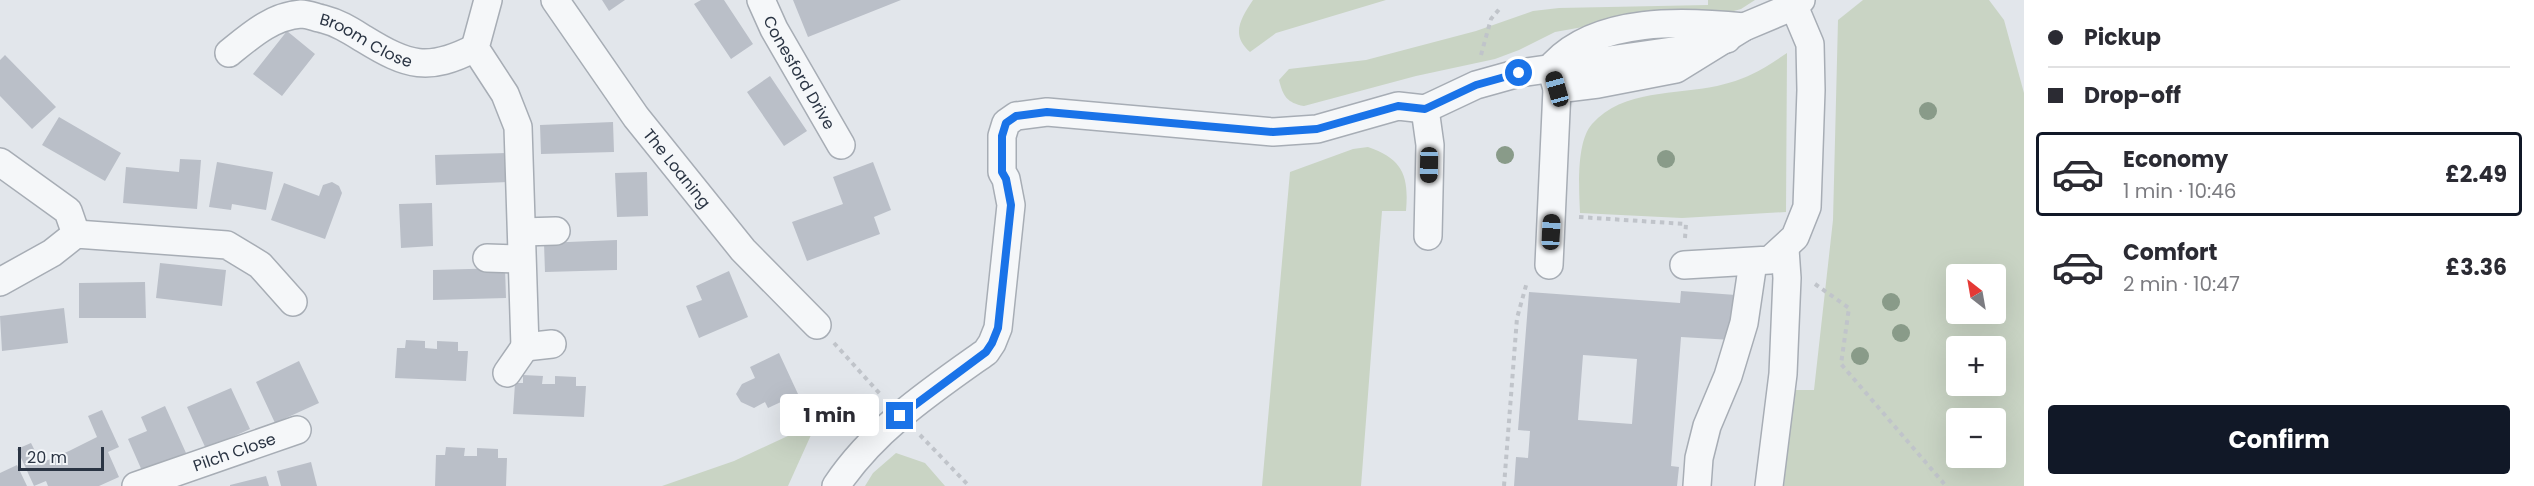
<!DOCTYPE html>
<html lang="en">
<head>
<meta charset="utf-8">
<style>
  :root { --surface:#fff; --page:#f7f7f7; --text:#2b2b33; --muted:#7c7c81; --line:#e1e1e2; --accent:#111827 }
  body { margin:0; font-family:Poppins,sans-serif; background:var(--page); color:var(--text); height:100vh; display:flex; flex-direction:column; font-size:22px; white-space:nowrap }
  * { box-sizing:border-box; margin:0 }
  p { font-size:20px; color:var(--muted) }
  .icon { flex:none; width:33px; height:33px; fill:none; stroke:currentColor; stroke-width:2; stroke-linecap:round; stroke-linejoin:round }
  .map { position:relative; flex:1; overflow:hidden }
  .drawer { display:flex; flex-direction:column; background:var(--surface); width:510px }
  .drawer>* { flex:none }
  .hud { display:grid; align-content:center; height:132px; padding:0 24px; background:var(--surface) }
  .needle { width:39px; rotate:329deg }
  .fabs { position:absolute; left:1946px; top:264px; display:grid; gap:12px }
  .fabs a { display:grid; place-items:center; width:60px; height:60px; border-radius:6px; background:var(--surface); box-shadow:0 6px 24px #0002; font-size:30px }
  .scale { position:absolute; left:18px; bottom:15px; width:86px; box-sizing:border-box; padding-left:6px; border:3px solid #2a3443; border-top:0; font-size:16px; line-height:21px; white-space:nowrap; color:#2a3443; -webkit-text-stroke:4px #f2f5f8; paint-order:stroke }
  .end { position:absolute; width:27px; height:27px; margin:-14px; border:8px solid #1a73e8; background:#fff; box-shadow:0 0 0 3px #fff }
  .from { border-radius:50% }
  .bubble { position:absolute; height:42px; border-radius:6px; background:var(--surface); box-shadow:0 6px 24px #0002; font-size:20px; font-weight:700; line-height:42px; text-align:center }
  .car { position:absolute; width:18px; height:36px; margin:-18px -9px; border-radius:8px; box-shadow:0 0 4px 2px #0007; background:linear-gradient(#222 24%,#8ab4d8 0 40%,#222 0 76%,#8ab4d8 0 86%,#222 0) }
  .hud b { display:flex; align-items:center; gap:21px; height:57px; font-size:22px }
  .hud b+b { border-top:2px solid var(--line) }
  .hud i { width:15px; height:15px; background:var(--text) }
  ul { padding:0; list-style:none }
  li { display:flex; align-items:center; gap:18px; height:84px; margin:0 12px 9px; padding:0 12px; border:3px solid transparent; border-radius:6px }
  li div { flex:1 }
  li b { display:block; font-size:22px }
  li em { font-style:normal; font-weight:700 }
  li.selected { border-color:var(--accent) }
  li>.icon { width:54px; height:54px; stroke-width:1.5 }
  .action { display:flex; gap:12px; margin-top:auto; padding:12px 24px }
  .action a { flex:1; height:69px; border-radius:6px; background:var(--accent); color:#fff; font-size:24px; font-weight:700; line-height:69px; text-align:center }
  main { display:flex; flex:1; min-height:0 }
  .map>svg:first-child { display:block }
</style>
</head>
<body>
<main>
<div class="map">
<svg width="2024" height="486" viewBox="0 0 2024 486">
  <rect width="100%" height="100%" fill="#e2e6eb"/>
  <path fill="#c9d4c4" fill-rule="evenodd" d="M1253 0H1386L1276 33 1250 52C1230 35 1241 18 1253 0Z
    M1708 0H1755L1741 9 1716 16 1611 22 1555 32 1519 50 1495 59 1416 76 1304 106C1287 103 1283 96 1279 80L1289 69 1366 60 1476 31 1533 11 1559 8 1708 5Z
    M1863 0H1989L2004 20 2024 93V486H1784L1793 390H1814L1833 220 1838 20ZM1956 274H1995V314H1956ZM1956 346H1995V386H1956ZM1956 418H1995V458H1956Z
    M1787 53 1786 212 1682 218 1580 213C1579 189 1576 142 1592 124 1623 89 1676 95 1717 86 1747 79 1762 70 1787 53Z
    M1368 147C1403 159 1409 176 1406 211H1382L1361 486H1262L1290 172 1353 149Z
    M805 428 811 435 788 486H662L734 461Z
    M896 453 925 463 945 486H865L873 473Z"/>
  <path fill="#babfc8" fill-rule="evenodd" d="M602 0H625L609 11Z
    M701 0H724L753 44 731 59 694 4Z
    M793 0H901L808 37Z
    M287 31 315 54 282 96 253 74Z
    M5 55 56 107 32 129 0 96V60Z
    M770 76 807 131 784 146 747 92Z
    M59 117 121 153 105 181 42 145Z
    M613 122 614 152 541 154 540 125Z
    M507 153 508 182 436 185 435 155Z
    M180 159 201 160 197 209 123 203 126 167 179 172Z
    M217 162 273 172 266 210 232 204 231 210 209 207Z
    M873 162 891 210 874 217 880 234 807 261 792 222 843 204 833 177Z
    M647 172 648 216 617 217 615 173Z
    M332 182 339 186 342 193 325 239 271 220 284 183 319 196 323 185Z
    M432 203 433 246 401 248 399 204Z
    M617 240V270L545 272 544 243Z
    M160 263 226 270 222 306 156 298Z
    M505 268 506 298 433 300V270Z
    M729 271 748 317 699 338 686 306 702 300 696 286Z
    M145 282 146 318H79V283Z
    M1681 291 1736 295 1732 340 1681 337 1671 466 1679 467 1677 486H1514L1516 457 1528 458 1530 431 1518 430 1529 292 1680 303ZM1583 355 1637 359 1632 424 1578 420Z
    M64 308 68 343 2 351 0 316Z
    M406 340 425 341V348L437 349V341L458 342V351H468L466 381 395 378 397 348H405Z
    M779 353 798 394 768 408 765 402 754 408 741 402 736 394 742 384 755 378 750 367Z
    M299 361 319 403 275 423 256 382Z
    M523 375 543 376 542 384H555V376L576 377V386H586L584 417 513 414 515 383H523Z
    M231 388 250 429 206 449 187 407Z
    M165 406 186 453 143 473 128 439 147 431 141 417Z
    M102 410 119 447 108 452 119 477 99 486H48L46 481 34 486 17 449 31 443 41 463 69 451 97 437 88 416Z
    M446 447 465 448 464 456H477V448L498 449V458H507L506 486H435L436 455H445Z
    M311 462 317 486H281L277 471Z
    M17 465 27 486H0V473Z
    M266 476 269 486H230V485Z"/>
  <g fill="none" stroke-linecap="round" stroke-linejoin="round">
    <g stroke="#a7adb5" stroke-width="30">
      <g id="minor">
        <path d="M488 0 475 48 505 94 518 127 525 347 552 344"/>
        <path id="s1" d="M555 0 636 117 743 250 817 325"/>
        <path id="s2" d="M761 0 774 29 841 145"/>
        <path id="s3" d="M229 53C250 36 272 16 301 14 308 14 317 18 323 19 339 23 351 31 364 39 408 66 428 72 475 48"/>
        <path d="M1554 64C1599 17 1684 21 1744 27"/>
        <path d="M1557 89 1598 84 1676 69 1744 27 1794 6 1801 0"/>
        <path d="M1425 109 1430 145 1428 236"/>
        <path d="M0 162 68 211 76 234"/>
        <path d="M522 232 556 231"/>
        <path d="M487 258 521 259"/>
        <path d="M1549 265 1557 89 1552 71"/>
        <path d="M1684 265 1770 260 1795 237 1807 207 1811 90 1810 44 1794 6"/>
        <path d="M0 282 52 253 76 234 227 245 260 265 293 302"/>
        <path d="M507 373 525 347"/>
        <path id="s4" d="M136 486 297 430"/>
        <path d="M836 486C874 429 931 391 986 352L992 343 998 328 1011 205 1006 179 1002 172V136L1006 123 1016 116 1047 112 1273 132 1317 129 1398 106 1425 109 1476 85 1519 73 1686 49 1727 39"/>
        <path d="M1697 486 1699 458 1707 426 1728 376 1744 323 1753 262"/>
        <path d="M1769 486 1783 374 1787 278 1785 249"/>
      </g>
    </g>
    <path stroke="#c0c4ca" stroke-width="4" stroke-dasharray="4.5 4.5" stroke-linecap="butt" d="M1481 55 1491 19 1501 7
      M1579 217 1686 224 1685 238
      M1815 284 1849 308 1841 364 1946 486
      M834 343 881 395
      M920 435 969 486
      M1504 486 1517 318 1527 282"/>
    <use href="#minor" stroke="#f5f7f9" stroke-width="27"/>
  </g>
  <g fill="#899b89">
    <circle cx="1928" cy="111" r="9"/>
    <circle cx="1505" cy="155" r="9"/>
    <circle cx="1666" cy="159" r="9"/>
    <circle cx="1891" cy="302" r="9"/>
    <circle cx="1901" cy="333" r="9"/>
    <circle cx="1860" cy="356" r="9"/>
  </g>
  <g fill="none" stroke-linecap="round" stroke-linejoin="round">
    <path stroke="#1a73e8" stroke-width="8" d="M900 416 986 352 992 343 998 328 1011 205 1006 179 1002 172V136L1006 123 1016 116 1047 112 1273 132 1317 129 1398 106 1425 109 1476 85 1519 73"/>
  </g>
  <g text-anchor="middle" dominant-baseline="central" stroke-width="4.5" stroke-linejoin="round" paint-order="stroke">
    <g font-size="16" fill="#2a3443" stroke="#f2f5f8">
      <text stroke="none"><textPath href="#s3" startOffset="154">Broom Close</textPath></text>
      <text stroke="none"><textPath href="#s2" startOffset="82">Conesford Drive</textPath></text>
      <text stroke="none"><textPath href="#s1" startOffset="208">The Loaning</textPath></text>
      <text stroke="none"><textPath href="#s4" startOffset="104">Pilch Close</textPath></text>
    </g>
  </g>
</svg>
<div class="fabs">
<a><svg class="needle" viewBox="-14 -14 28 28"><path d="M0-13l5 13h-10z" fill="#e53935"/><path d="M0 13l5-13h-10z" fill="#7c7c81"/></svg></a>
<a>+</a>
<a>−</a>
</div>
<div class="scale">20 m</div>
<i class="end from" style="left:1519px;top:73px"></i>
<i class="end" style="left:900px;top:416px"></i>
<div class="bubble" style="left:780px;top:394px;width:99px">1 min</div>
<i class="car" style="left:1557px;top:89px;rotate:344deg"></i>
<i class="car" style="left:1429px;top:165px;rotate:181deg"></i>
<i class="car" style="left:1551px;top:232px;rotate:3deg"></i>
</div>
<section class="drawer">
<div class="hud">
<b><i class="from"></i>Pickup</b>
<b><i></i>Drop-off</b>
</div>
<ul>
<li class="selected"><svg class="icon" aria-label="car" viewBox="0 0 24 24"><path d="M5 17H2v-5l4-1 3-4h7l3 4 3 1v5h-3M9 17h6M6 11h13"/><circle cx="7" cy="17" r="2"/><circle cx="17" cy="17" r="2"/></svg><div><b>Economy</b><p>1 min · 10:46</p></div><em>£2.49</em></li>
<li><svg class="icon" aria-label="car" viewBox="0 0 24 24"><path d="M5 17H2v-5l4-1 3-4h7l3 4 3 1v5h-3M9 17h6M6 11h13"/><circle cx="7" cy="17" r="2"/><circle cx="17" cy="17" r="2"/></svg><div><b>Comfort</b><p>2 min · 10:47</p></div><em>£3.36</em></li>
</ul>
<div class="action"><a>Confirm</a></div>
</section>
</main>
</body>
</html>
